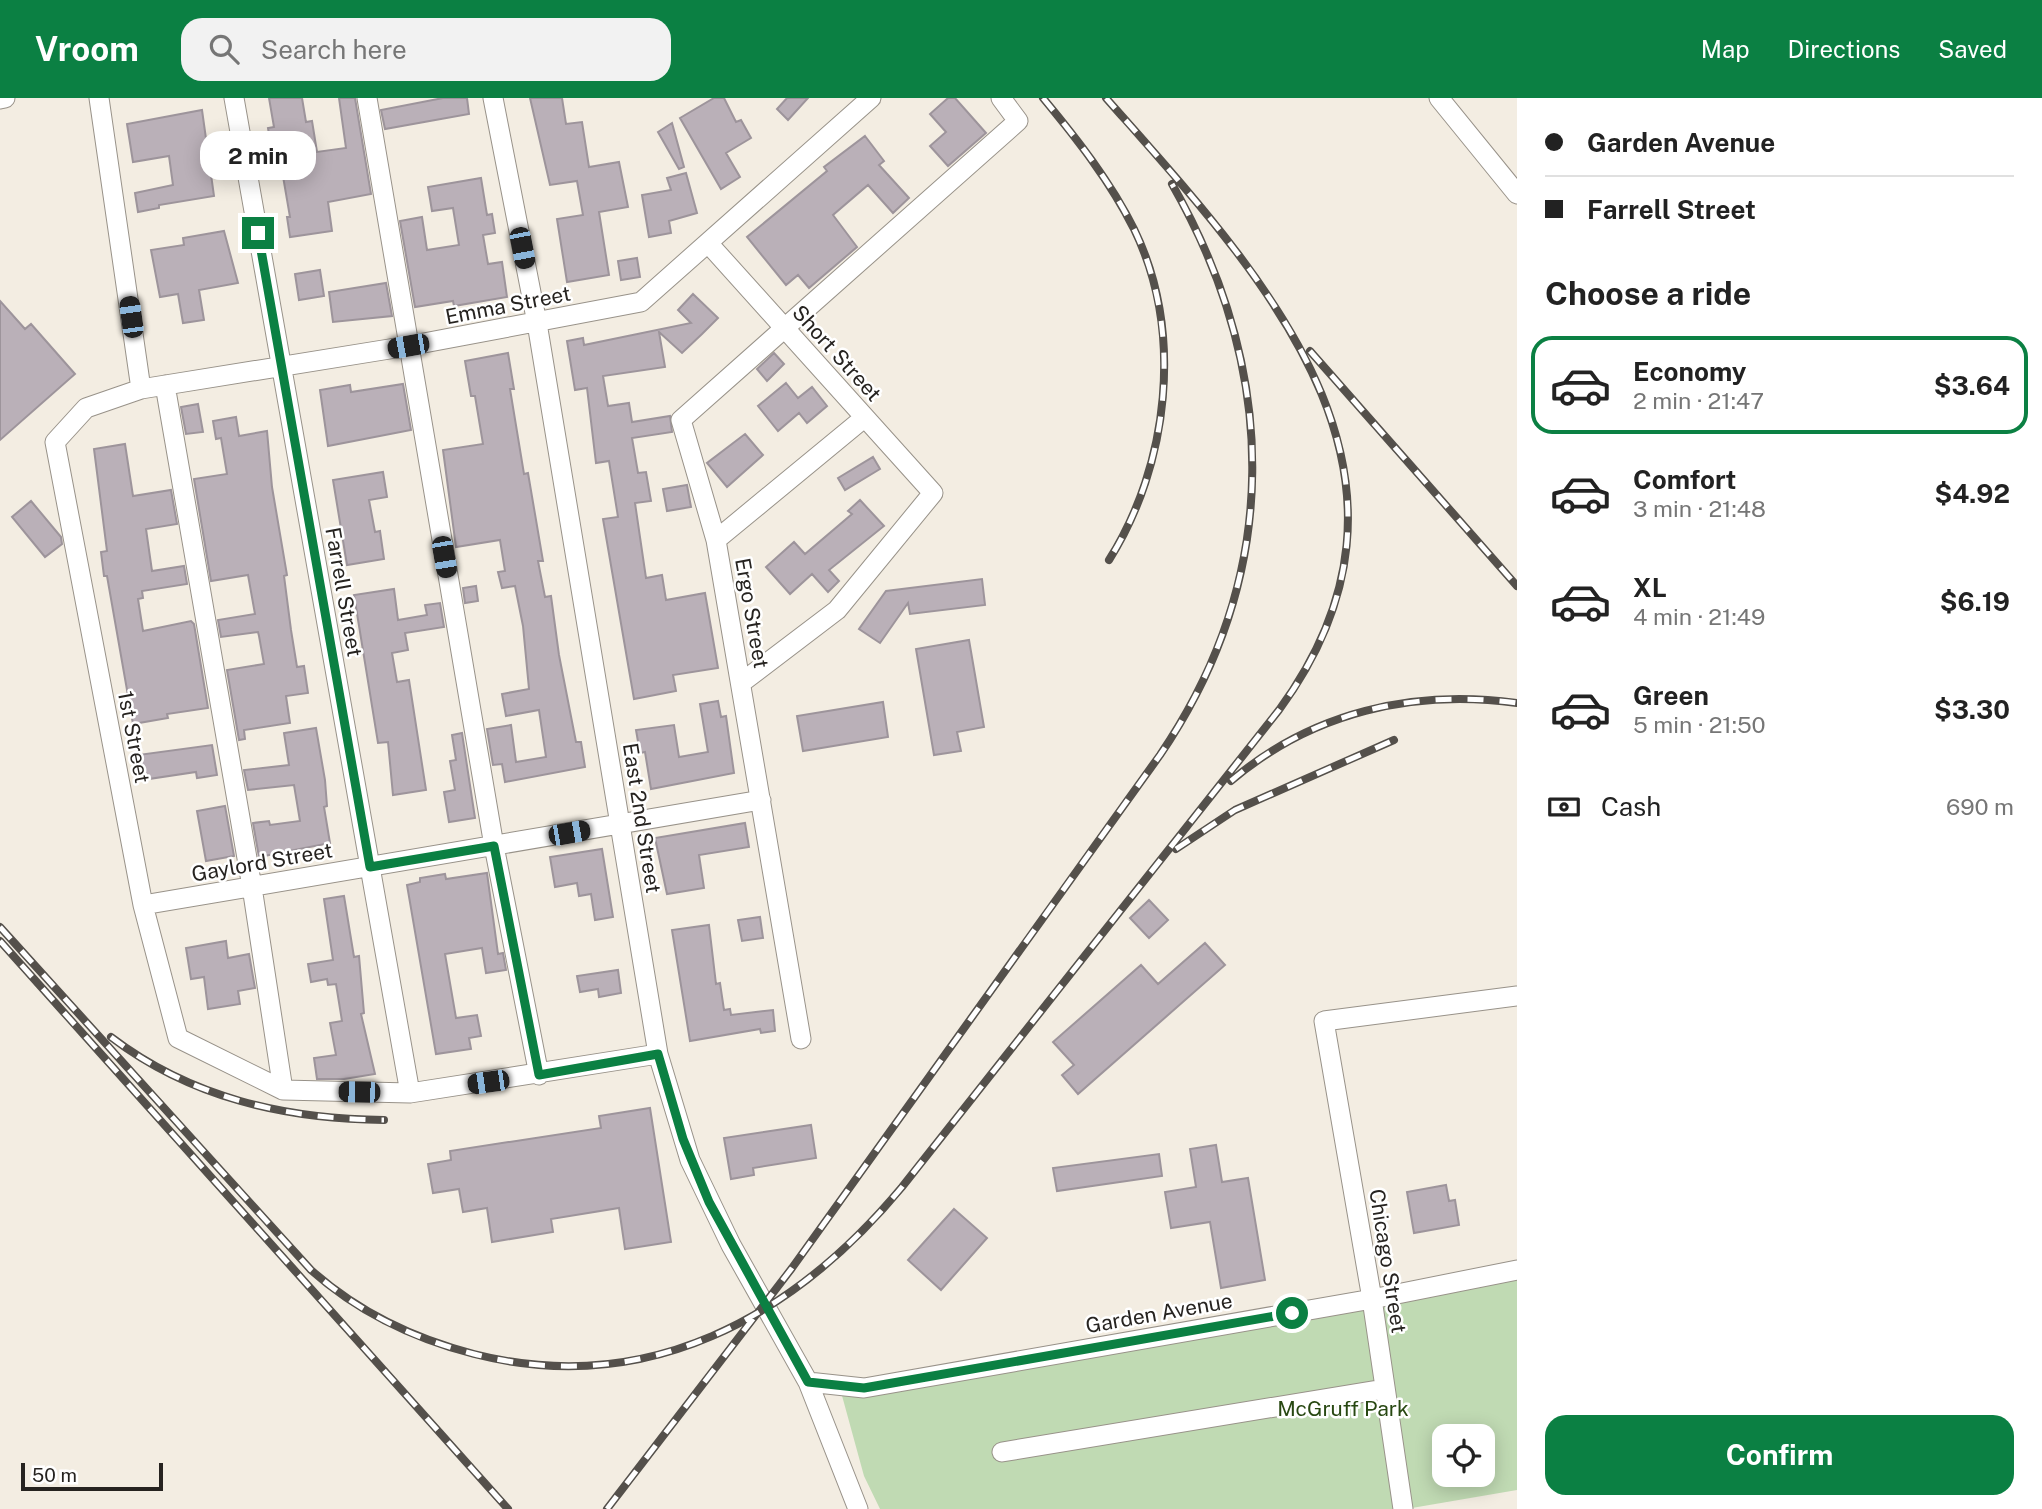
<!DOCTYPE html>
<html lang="en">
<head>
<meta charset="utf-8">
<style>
  :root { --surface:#fff; --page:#f2f2f2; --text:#222; --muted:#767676; --line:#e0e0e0; --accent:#0b8043 }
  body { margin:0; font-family:"Public Sans",sans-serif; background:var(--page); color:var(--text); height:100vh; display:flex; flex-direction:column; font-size:26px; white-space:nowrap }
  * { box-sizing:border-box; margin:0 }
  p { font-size:23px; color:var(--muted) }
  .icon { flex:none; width:38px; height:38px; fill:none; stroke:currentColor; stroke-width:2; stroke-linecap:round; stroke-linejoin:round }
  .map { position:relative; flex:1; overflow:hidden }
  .drawer { display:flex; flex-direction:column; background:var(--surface); width:525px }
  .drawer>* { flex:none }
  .hud { display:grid; align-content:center; height:154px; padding:0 28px; background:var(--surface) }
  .controls { position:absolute; left:1432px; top:1326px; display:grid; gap:14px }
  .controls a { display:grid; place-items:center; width:63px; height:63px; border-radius:14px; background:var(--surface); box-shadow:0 4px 18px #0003; font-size:35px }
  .scale { position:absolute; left:21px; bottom:18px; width:142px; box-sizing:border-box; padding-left:7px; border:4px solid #262320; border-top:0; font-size:19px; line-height:24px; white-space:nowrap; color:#262320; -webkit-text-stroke:5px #fff; paint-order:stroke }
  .end { position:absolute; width:32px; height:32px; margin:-16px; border:9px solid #0b8043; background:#fff; box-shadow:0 0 0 4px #fff }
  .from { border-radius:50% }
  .bubble { position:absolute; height:49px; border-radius:21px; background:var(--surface); box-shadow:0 4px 18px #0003; font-size:23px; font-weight:700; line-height:49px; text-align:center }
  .car { position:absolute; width:21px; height:42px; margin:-21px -10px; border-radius:9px; box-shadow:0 0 5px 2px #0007; background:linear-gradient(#222 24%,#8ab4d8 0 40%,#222 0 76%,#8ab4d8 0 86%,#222 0) }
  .hud b { display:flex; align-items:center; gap:24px; height:66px; font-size:26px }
  .hud b+b { border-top:2px solid var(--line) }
  .hud i { width:18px; height:18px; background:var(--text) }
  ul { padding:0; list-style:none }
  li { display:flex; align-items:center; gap:21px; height:98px; margin:0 14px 10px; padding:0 14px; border:4px solid transparent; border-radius:21px }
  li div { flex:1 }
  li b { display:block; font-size:26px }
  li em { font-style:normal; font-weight:700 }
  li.selected { border-color:var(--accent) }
  li>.icon { width:63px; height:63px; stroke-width:1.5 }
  h2 { padding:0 28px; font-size:32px; line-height:84px }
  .pay { display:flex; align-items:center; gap:18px; height:77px; padding:0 28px; font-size:26px }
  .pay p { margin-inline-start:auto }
  .cta { display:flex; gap:14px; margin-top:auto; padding:14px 28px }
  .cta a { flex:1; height:80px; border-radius:21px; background:var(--accent); color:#fff; font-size:28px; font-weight:700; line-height:80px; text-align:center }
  header { display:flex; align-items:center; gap:42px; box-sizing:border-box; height:98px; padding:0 35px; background:var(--accent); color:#fff }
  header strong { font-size:33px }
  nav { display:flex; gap:38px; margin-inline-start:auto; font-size:24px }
  .search { width:490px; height:63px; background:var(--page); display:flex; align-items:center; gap:18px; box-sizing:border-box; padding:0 24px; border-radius:21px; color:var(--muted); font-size:26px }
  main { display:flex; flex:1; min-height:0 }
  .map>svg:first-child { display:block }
</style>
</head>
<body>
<header>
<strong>Vroom</strong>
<div class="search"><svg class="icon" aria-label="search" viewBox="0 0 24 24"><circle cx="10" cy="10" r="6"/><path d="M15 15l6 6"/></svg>Search here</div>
<nav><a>Map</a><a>Directions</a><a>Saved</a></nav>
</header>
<main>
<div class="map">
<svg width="1517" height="1411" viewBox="0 0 1517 1411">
  <rect width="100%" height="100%" fill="#f3ede2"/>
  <path fill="#c0dab3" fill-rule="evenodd" d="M1517 1177V1392L1406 1411H880L864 1378 841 1294ZM1444 1339H1482V1377H1444Z"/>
  <path fill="#bab0b8" stroke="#9d949b" stroke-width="2" d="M269 0H302L306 24 312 23 317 54 346 50 339 0H355L371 96 328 104 332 133 290 139 287 119H290L279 55 272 56 268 30 274 29Z
    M443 0H467L469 16 385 31 381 12Z
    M530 0H562L566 26 582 24 589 69 619 64 628 109 599 114 609 177 567 184 557 121 583 117 577 83 550 87Z
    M714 0H724L736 24 741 22 751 40 726 55 740 79 721 91 680 20Z
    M787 0H808L788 22 777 11Z
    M948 0H955L986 35 948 68 930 48 946 34 930 16Z
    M202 12 214 98 159 107V110L138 114 135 95 173 87 169 58 133 64 127 26Z
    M672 25 684 69 679 71 658 34Z
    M865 38 884 63 879 67 909 100 893 115 868 87 833 117 857 149 809 190 798 177 786 187 747 139 827 73 824 69Z
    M686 75 697 115 669 123 671 135 649 139 642 97 671 92 667 80Z
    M481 80 487 117 492 116 495 135 483 137 488 166 502 164 507 199 454 208 453 203 415 209 400 123 422 119 427 152 459 147 453 110 432 113 428 89Z
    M224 133 238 185 199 192 204 222 183 225 178 196 160 199 151 152 184 147 183 140Z
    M637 160 640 179 621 182 618 163Z
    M320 172 324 198 299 202 295 176Z
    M386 185 392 218 333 224 329 194Z
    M693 196 718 220 702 236 682 255 659 234 665 269 603 278 608 308 629 305 632 324 670 318 672 334 632 340 638 375 646 374 651 403 635 405 646 480 662 477 666 502 705 495 718 570 673 577 676 593 634 601 603 421 618 419 609 363 596 365 587 290 575 292 567 243 583 240 584 247 691 225 678 212Z
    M0 203 25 231 31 226 75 276 0 342Z
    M508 255 514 291H510L524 376 528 375 543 463H538L545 499 551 498 559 557 576 644H581L585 669 505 684 502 666 493 667 487 631 511 627 516 664 546 659 539 612 506 618 502 596 529 591 523 528 515 488 502 490 498 474 505 473 500 442 456 449 443 352 483 346 475 298H471L465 263Z
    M774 255 784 266 767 283 757 271Z
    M786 285 798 300 812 289 827 308 807 325 799 315 778 333 758 308Z
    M403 286 411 332 328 348 320 292 350 287 351 294Z
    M198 306 203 334 186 336 181 309Z
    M236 319 239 338 267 333 272 389 287 477 284 478 291 532 297 569 304 568 308 595 286 598 290 625 244 632 245 641 239 642 227 572 264 566 259 538 258 534 221 539 218 522 255 516 248 477 211 483 194 381 227 376 221 340 216 341 213 323Z
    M745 336 763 357 727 389 707 365Z
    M125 346 133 398 171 392 177 426 146 431 152 473 184 468 187 486 142 493 143 500 138 501 143 533 191 523 194 526 208 610 167 616 168 620 133 626 107 478H104L101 454 107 453 94 351Z
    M873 359 880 371 845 392 838 380Z
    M383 374 387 399 369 402 375 434 380 433 384 461 347 467 333 382Z
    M687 387 691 409 667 413 663 391Z
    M860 402 884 428 829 472 839 483 828 494 812 476 790 496 766 469 794 444 805 456 852 416 848 413Z
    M31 403 61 439 62 446 45 459 12 419Z
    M982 481 985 507 910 516 908 505 880 545 859 531 886 493Z
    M476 488 478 503 465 505 463 490Z
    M394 491 398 522 427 517 425 507 440 505 444 529 405 535 408 552 392 555 397 584 409 582 426 692 393 697 388 644 378 645 354 497Z
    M969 542 984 629 957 634 961 653 934 657 916 551Z
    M718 603 721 619 726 618 734 675 651 691 645 654 640 655 636 632 674 627 679 659 708 654 700 606Z
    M883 604 888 639 803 653 797 618Z
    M316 630 325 682 327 708 324 709 330 745 259 759 253 725 269 723 270 727 300 723 294 687 248 692 244 672 289 667 284 635Z
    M462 635 475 720 449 724 444 694 455 692 450 663 456 662 452 637Z
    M212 647 217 677 197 680 196 674 142 682 138 657Z
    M225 708 234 758 206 763 197 713Z
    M745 725 749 749 699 757 704 790 667 796 655 740Z
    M602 751 613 819 595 822 591 796 579 798 577 785 555 789 550 759Z
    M487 775 498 856 503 855 506 872 486 875 482 850 445 856 456 920 477 917 481 938 469 940 471 951 436 956 407 787 420 784V780L445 776 446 781Z
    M344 798 354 859 359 858 364 915 361 916 375 976 344 981H317L314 960 336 957 330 925 342 923 336 886 328 887 327 881 311 884 308 866 333 862 324 801Z
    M1149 802 1168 822 1149 840 1130 820Z
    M760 819 763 840 742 843 738 822Z
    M709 827 716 886 720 885 724 912 730 911 731 917 773 912 775 933 761 935 760 931 690 943 672 832Z
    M226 843 228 860 249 856 255 890 238 893 240 906 208 911 204 879 191 881 186 850Z
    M1205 845 1225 867 1078 996 1062 977 1074 967 1053 944 1141 867 1158 886Z
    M618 872 621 895 599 899 598 891 580 894 577 878Z
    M650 1010 671 1144 625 1151 619 1110 551 1121 553 1134 492 1144 487 1110 463 1114 459 1091 433 1095 428 1066 451 1062 450 1053 601 1030 599 1018Z
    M811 1027 816 1060 753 1070 754 1077 731 1081 724 1040Z
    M1216 1047 1222 1084 1248 1080 1265 1182 1221 1190 1210 1124 1171 1130 1165 1094 1196 1089 1190 1051Z
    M1159 1056 1162 1078 1057 1093 1053 1070Z
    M1446 1087 1449 1103 1455 1102 1459 1127 1414 1135 1407 1094Z
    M954 1111 987 1140 941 1192 908 1162Z"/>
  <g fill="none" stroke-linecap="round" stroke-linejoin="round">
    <g stroke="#989289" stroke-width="21">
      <path id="minor" d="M99 0 141 291
        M234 0 410 995
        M367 0 494 748 539 977
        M493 0 537 225 658 956 690 1062 731 1147 808 1284 858 1411
        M1439 0 1517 96
        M0 1 5 0
        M708 145 933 395 837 512 741 585
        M165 287 252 789 283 992
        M716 442 681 322 1018 23 1001 0
        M143 807 761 702
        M801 941 716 442 864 320
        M658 956 410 995 283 992 178 940 143 807 55 344 86 310 141 291 408 248 641 204 871 0
        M808 1284 864 1290 1372 1201 1517 1172
        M1002 1354 1384 1291
        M1403 1411 1372 1201 1324 923 1517 898"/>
    </g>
    <use href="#minor" stroke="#fff" stroke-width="19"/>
    <g stroke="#54504b" stroke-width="8">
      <path id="rail" d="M1043 0C1077 41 1110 83 1134 131 1184 234 1169 367 1109 462
        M1310 253 1517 488
        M1231 683C1312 614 1413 591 1517 605
        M1176 751 1235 712 1394 642
        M0 829 311 1172C358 1214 412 1240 474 1256 647 1300 793 1220 902 1089L1279 612C1453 374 1261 176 1106 0
        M0 843 508 1411
        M111 939C191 1000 285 1021 384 1022
        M607 1411 792 1170 1160 657C1283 476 1279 274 1172 86"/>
    </g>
    <use href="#rail" stroke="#fff" stroke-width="5" stroke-dasharray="16" stroke-linecap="butt"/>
  </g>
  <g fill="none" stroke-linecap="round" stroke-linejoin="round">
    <path stroke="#0b8043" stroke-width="9" d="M258 135 370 769 494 748 539 977 658 956 683 1041 709 1104 808 1284 864 1290 1292 1215"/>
  </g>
  <g text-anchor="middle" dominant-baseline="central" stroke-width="5" stroke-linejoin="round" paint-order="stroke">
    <g font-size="21" fill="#262320" stroke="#fff">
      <text transform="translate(508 207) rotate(-11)">Emma Street</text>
      <text transform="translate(837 255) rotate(48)">Short Street</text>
      <text transform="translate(344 494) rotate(80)">Farrell Street</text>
      <text transform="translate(752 515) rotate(80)">Ergo Street</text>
      <text transform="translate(134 639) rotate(79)">1st Street</text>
      <text transform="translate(642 720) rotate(81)">East 2nd Street</text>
      <text transform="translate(262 764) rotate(-10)">Gaylord Street</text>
      <text transform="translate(1388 1163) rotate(81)">Chicago Street</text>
      <text transform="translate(1159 1215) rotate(-10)">Garden Avenue</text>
    </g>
    <g font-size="21" fill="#284812" stroke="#fff">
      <text x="1343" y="1310">McGruff Park</text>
    </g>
  </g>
</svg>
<div class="controls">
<a><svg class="icon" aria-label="locate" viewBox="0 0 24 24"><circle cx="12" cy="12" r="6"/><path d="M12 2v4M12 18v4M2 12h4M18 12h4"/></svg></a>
</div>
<div class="scale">50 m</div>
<i class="end from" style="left:1292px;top:1215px"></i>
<i class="end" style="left:258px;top:135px"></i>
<div class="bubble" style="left:200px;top:33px;width:116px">2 min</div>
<i class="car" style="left:522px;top:150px;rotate:169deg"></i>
<i class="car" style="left:131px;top:219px;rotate:352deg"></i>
<i class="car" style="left:408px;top:248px;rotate:260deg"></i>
<i class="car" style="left:444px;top:459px;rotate:170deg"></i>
<i class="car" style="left:569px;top:735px;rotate:80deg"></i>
<i class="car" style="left:488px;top:984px;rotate:262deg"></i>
<i class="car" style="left:359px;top:994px;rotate:271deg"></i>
</div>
<section class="drawer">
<div class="hud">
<b><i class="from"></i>Garden Avenue</b>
<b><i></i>Farrell Street</b>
</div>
<h2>Choose a ride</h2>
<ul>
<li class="selected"><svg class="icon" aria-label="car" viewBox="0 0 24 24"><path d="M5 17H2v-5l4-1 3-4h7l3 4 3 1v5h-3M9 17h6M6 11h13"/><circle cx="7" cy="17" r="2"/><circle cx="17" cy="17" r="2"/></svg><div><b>Economy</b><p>2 min · 21:47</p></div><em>$3.64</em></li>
<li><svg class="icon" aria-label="car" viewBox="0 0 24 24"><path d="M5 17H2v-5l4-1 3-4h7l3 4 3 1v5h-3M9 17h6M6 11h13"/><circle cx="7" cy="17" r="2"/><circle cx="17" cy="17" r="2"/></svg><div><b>Comfort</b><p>3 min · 21:48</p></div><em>$4.92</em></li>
<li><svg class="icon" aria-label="car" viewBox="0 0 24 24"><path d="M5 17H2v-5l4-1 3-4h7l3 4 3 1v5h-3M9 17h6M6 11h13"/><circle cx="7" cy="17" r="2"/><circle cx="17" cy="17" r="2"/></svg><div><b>XL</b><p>4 min · 21:49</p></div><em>$6.19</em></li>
<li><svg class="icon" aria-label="car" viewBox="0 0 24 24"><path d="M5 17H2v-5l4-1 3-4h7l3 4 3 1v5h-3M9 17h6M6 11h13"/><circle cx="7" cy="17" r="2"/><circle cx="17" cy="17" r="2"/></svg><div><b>Green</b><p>5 min · 21:50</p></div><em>$3.30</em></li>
</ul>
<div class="pay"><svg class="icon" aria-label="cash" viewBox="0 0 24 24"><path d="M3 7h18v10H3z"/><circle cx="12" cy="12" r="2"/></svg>Cash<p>690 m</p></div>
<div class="cta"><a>Confirm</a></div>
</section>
</main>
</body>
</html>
